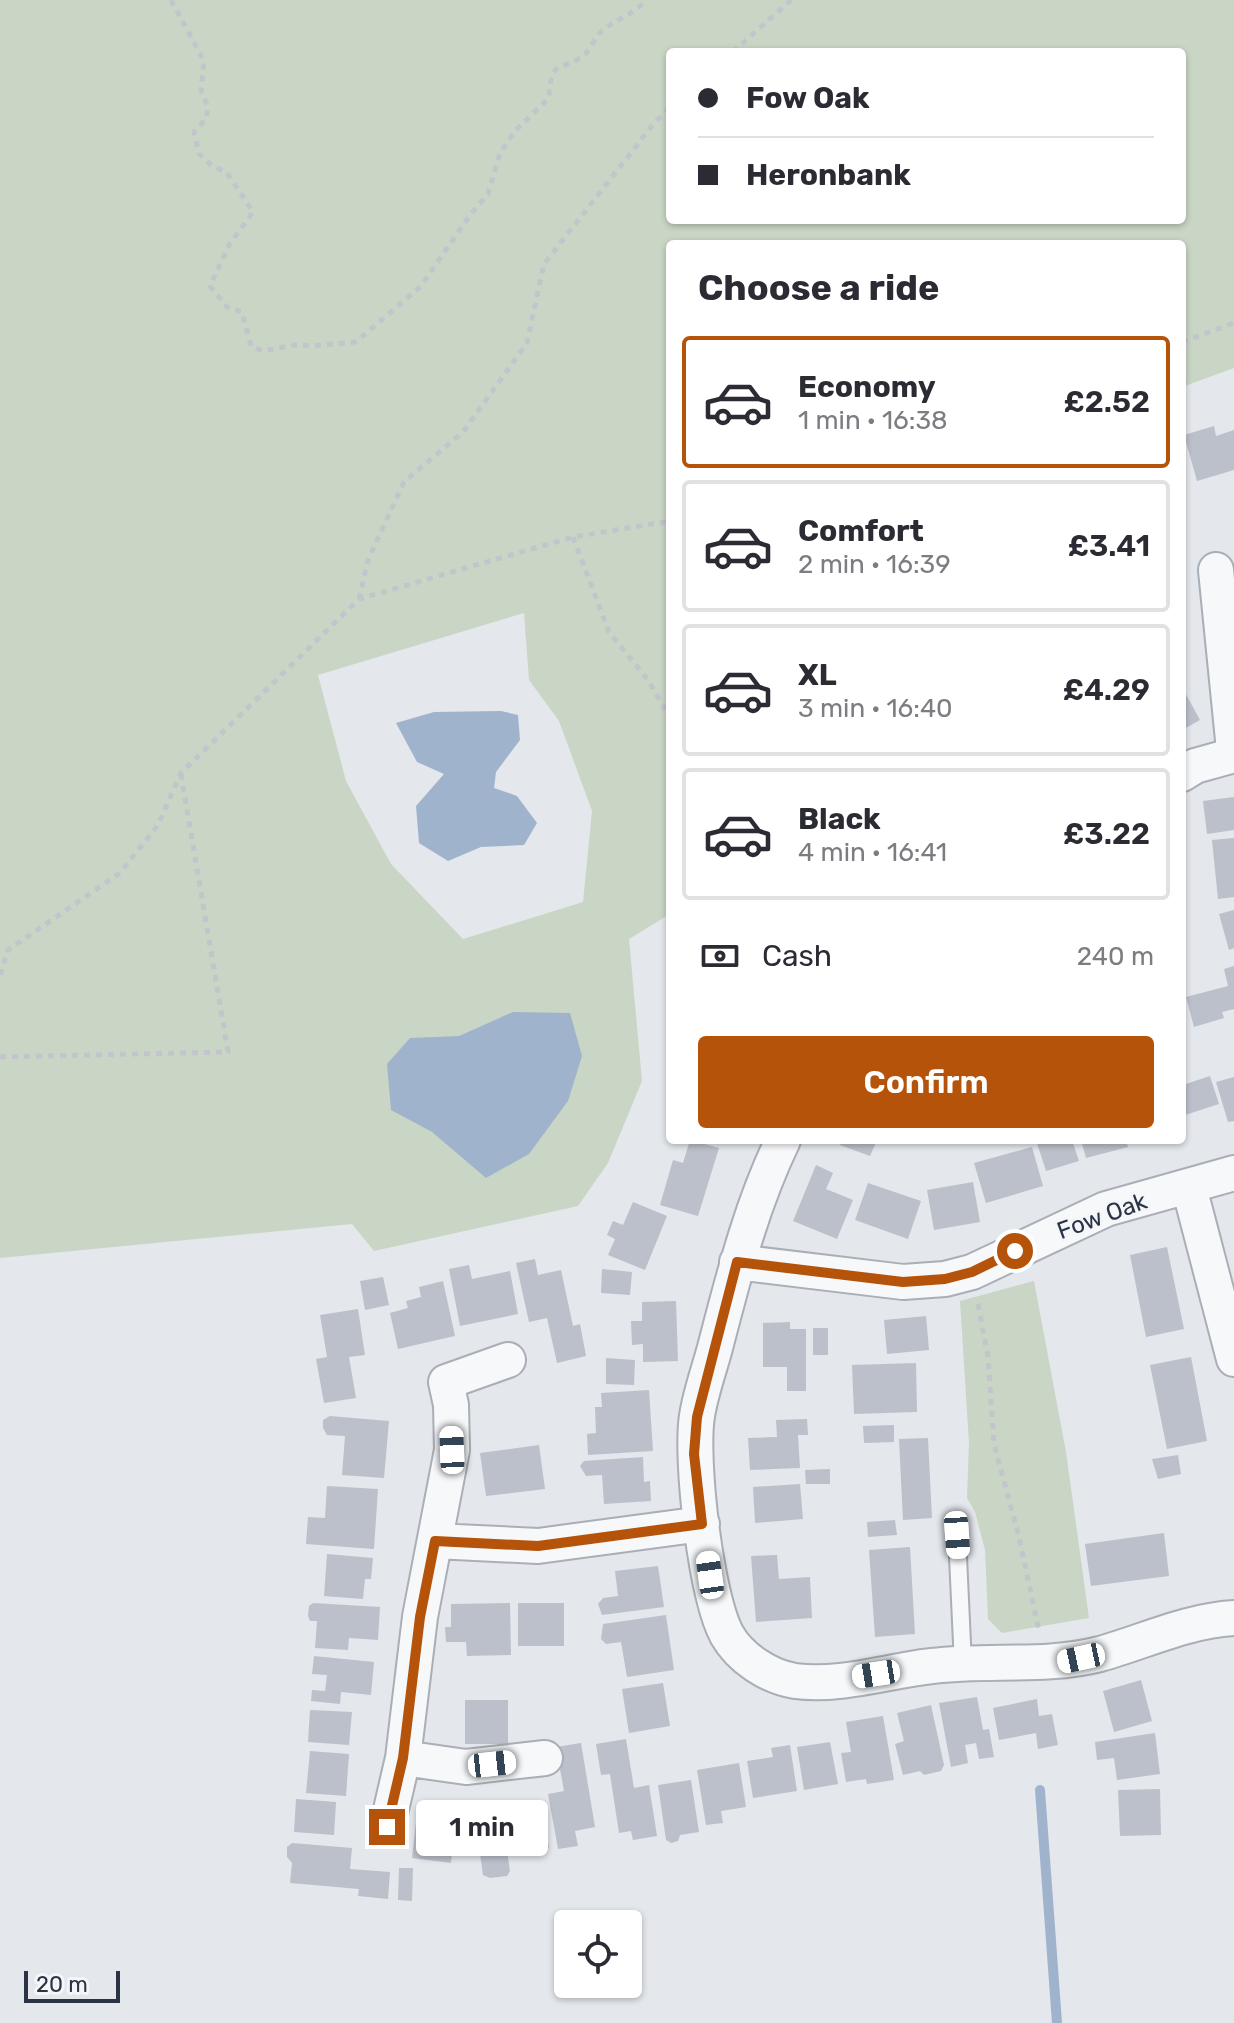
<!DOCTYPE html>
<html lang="en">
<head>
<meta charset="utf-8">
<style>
  :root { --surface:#fff; --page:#f2f2f3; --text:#2b2b33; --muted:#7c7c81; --line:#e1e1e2; --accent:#b45309 }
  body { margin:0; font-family:Rubik,sans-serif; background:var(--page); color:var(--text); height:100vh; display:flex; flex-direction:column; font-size:30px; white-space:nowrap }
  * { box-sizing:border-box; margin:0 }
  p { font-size:26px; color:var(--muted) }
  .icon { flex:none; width:44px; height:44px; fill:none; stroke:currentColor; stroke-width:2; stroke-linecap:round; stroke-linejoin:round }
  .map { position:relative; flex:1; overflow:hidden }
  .side { position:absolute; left:666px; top:240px; width:520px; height:904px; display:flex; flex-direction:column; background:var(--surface); border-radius:8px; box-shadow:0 2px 6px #0004 }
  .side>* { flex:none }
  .top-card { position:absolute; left:666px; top:48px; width:520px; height:176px; border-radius:8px; box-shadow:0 2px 6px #0004; display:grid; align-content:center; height:176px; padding:0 32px; background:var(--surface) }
  .tools { position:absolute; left:554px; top:1910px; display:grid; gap:16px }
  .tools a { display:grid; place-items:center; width:88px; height:88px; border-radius:8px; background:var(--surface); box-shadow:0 2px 6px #0004; font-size:40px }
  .scale { position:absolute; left:24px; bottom:20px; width:96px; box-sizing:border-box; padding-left:8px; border:4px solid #2b3445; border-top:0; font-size:22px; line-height:28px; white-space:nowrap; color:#2b3445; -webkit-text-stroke:6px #f4f6f9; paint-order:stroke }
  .end { position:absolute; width:36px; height:36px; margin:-18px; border:10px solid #b45309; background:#fff; box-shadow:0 0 0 4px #fff }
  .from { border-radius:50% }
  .bubble { position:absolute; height:56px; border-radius:8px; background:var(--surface); box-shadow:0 2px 6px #0004; font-size:26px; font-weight:600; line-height:56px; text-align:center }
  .car { position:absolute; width:24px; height:48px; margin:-24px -12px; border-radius:10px; box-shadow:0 0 6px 2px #0007; background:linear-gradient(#fff 24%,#345 0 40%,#fff 0 76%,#345 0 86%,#fff 0) }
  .top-card b { display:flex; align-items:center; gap:28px; height:76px; font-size:30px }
  .top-card b+b { border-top:2px solid var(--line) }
  .top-card i { width:20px; height:20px; background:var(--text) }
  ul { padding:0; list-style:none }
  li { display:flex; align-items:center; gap:24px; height:132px; margin:0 16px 12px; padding:0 16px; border:4px solid var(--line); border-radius:8px }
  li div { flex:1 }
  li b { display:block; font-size:30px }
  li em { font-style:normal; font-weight:600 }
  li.on { border-color:var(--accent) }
  li>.icon { width:72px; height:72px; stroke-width:1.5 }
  h2 { padding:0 32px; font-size:36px; line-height:96px }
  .pay { display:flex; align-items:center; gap:20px; height:88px; padding:0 32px; font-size:30px }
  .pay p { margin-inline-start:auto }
  .button { display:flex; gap:16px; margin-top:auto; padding:16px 32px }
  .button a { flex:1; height:92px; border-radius:8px; background:var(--accent); color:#fff; font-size:32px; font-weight:600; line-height:92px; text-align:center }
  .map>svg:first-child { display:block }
</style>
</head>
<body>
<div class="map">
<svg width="1234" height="2023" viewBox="0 0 1234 2023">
  <rect width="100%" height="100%" fill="#e4e7ec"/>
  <path fill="#c9d6c5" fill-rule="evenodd" d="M0 0H1234V368L1182 387V244H670V914L629 939 642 1081 608 1163 578 1206 374 1251 352 1224 0 1258ZM670 52H1182V220H670ZM524 613 529 680 559 721 592 811 583 902 463 939 391 864 346 781 318 675Z
    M1034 1281 1066 1452 1089 1618 1002 1633 988 1619 985 1550 975 1512 967 1498 969 1443 960 1301Z"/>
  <path fill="#9fb4cc" d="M501 711 518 715 520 740 496 772 494 788 517 796 537 823 524 845 481 847 448 861 419 843 416 806 444 774 417 762 396 723 434 712Z
    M513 1012 570 1013 582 1056 568 1101 529 1154 486 1178 432 1132 391 1110 387 1064 410 1038 459 1036Z"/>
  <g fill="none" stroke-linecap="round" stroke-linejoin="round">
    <path stroke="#9fb4cc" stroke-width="10" d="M1040 1790 1057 2023"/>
  </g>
  <path fill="#bbc0ca" d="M1214 426 1216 436 1234 430V470L1197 481 1184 435Z
    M1182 687 1200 720 1182 730Z
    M1234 797V830L1207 834 1203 801Z
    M1234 838V897L1218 899 1212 840Z
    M1234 910V948L1229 950 1219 914Z
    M1234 966V1009L1222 1012 1224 1018 1194 1027 1186 997 1228 986 1224 969Z
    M1182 1074 1186 1084 1210 1076 1219 1104 1182 1116Z
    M1234 1077V1121L1228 1122 1216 1082Z
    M690 1140 719 1148 698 1216 660 1205 673 1160 683 1163Z
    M842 1140H877L870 1156 840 1145Z
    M1036 1140H1072L1079 1161 1046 1171Z
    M1081 1140H1126L1128 1147 1086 1158Z
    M1032 1147 1043 1186 986 1203 974 1163Z
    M816 1165 833 1173 826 1189 853 1200 837 1239 793 1221Z
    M973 1182 980 1222 934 1230 927 1190Z
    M868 1183 921 1201 908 1239 855 1220Z
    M633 1202 667 1216 645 1270 608 1255 615 1239 607 1235 613 1221 623 1225Z
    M1167 1247 1184 1329 1146 1337 1130 1255Z
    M535 1259 538 1275 561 1270 573 1326 580 1324 586 1356 557 1363 547 1318 529 1322 516 1263Z
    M469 1265 472 1279 510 1271 518 1314 460 1326 449 1269Z
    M602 1269 632 1272 630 1295 601 1293Z
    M383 1277 389 1305 365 1310 360 1281Z
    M443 1281 455 1336 398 1349 390 1313 408 1308 406 1301 421 1297 419 1287Z
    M676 1301 678 1361 643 1362V1344L632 1345 631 1321H642V1302Z
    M358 1309 365 1355 349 1357 356 1398 324 1403 316 1359 327 1357 320 1315Z
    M926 1316 929 1350 887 1354 884 1320Z
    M790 1322V1329H806V1391H787V1367H763V1323Z
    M813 1328H828V1355H813Z
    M1191 1357 1207 1441 1167 1449 1150 1365Z
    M606 1358 635 1360 634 1385 606 1384Z
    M916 1363 917 1412 854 1414 852 1365Z
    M649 1390 653 1451 588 1455 587 1434 596 1433 595 1407H602L601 1393Z
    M330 1416 389 1421 384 1478 342 1475 345 1436 327 1435 323 1428V1420Z
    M807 1419 808 1435H798L800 1468 750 1470 748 1438 777 1437 776 1420Z
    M894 1425V1442L864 1443 863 1426Z
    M928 1438 932 1518 903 1520 899 1439Z
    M539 1445 545 1489 486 1496 480 1453Z
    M1178 1455 1181 1474 1158 1479 1152 1459Z
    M643 1457 644 1482 650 1481 651 1501 604 1504 602 1475 586 1476 580 1466 584 1461Z
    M830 1469V1484H806L805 1470Z
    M800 1484 803 1519 755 1523 753 1487Z
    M327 1486 378 1489 374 1549 306 1544 308 1517 325 1518Z
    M895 1520 897 1535 868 1537 867 1522Z
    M1164 1533 1169 1576 1091 1586 1085 1544Z
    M910 1547 915 1634 875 1637 869 1550Z
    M327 1554 373 1558 371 1579H365L363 1599 324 1596Z
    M777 1555 779 1579 810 1577 812 1618 756 1622 751 1556Z
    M658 1566 664 1607 602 1615 598 1604 603 1598 618 1596 615 1571Z
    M313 1603 380 1607 378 1640 349 1638 348 1650 315 1648 317 1621H310L308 1616 309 1606Z
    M510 1603 511 1655 467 1656 466 1642H446L445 1627H451V1604Z
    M518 1603H564V1646H518Z
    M666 1615 674 1670 627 1677 621 1642 606 1644 601 1639 603 1624Z
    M314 1656 374 1662 371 1695 341 1692 340 1704 311 1701 312 1690 325 1691 327 1675 312 1674Z
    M1141 1680 1152 1721 1114 1732 1103 1691Z
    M663 1683 670 1726 629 1733 622 1689Z
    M977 1697 983 1730 989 1729 994 1757 979 1759 976 1743 965 1745 968 1763 951 1767 939 1703Z
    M1037 1699 1039 1716 1052 1714 1058 1745 1038 1749 1036 1733 999 1740 993 1708Z
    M465 1700H508V1744H465Z
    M931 1705 944 1765 941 1771 924 1775 920 1771 903 1775 895 1744 904 1741 897 1713Z
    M310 1710 352 1712 349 1745 308 1742Z
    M883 1716 894 1780 867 1784 866 1779 846 1782 841 1753 851 1752 846 1722Z
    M1155 1733 1160 1774 1117 1780 1114 1758 1097 1760 1095 1742Z
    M626 1739 634 1788 649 1785 657 1836 633 1840 631 1831 619 1833 610 1774 601 1775 596 1744Z
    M830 1742 838 1784 804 1790 797 1747Z
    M581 1743 595 1827 575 1831 578 1846 558 1849 548 1794 564 1791 556 1747Z
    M790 1745 797 1791 753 1798 747 1761 773 1757 771 1748Z
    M310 1751 349 1754 346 1796 306 1793Z
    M739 1763 746 1807 721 1811 723 1823 706 1825 697 1770Z
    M691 1780 699 1832 680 1835 678 1841 671 1843 666 1840 658 1785Z
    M1160 1789 1161 1835 1120 1836 1118 1790Z
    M296 1799 336 1802 334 1835 294 1832Z
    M418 1804 457 1808 451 1863 412 1858Z
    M542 1805 549 1848 516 1853 509 1810Z
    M501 1810 510 1871 507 1876 490 1878 483 1875 480 1854 468 1856 462 1816Z
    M292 1843 352 1848 350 1869 390 1872 388 1899 358 1896 359 1889 290 1883 292 1863 287 1857V1847Z
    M399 1868H413L412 1901 398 1900Z"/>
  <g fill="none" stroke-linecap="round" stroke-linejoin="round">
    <g stroke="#a9aeb7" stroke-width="20">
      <path id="service" d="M957 1535 963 1665"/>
    </g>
    <g stroke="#a9aeb7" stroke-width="38">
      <path id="minor" d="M1216 570 1234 750
        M1182 774 1195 766 1234 755
        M783 1140C752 1204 735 1271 717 1340 711 1365 701 1390 697 1416 690 1459 706 1597 727 1635 740 1658 769 1677 795 1681 840 1687 887 1671 932 1666 989 1659 1045 1668 1100 1654 1146 1641 1186 1621 1234 1618
        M1189 1187 1234 1359
        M737 1262 903 1282 945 1279 972 1272 1106 1209 1234 1173
        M508 1360 446 1382 451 1405 452 1450 420 1617 403 1758 466 1767 545 1758
        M435 1541 538 1546 702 1524
        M387 1827 403 1758"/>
    </g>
    <path stroke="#c2c5cb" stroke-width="5" stroke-dasharray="6 6" stroke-linecap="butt" d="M171 0 204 61 201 90 207 105V118L194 132 199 154 210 164 227 173 253 212 229 245 210 286 227 307 242 312 251 346 263 351 300 344 310 346 355 342 363 336 421 286 470 215 488 194 500 153 515 131 549 98C551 55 562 74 585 54 592 47 596 35 604 29 619 18 634 14 646 0
      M733 52 791 0
      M1182 342 1234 323
      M573 537 609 632 648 680 670 718
      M359 599 368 560 404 482 463 432 527 343 544 264 655 122 670 108
      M0 975 8 950 120 873 158 825 181 773 359 599 573 537 670 521
      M0 1057 228 1052 181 774
      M978 1304 988 1357 994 1444 1019 1537 1039 1631"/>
    <use href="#service" stroke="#f7f8fa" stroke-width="16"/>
    <use href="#minor" stroke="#f7f8fa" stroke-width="34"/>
  </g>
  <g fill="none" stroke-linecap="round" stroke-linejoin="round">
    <path stroke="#b45309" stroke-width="10" d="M387 1827 403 1758 420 1617 435 1541 538 1546 702 1524 694 1454 697 1417 737 1262 903 1282 945 1279 972 1272 1015 1251"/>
  </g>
  <g text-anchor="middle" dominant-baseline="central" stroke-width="6" stroke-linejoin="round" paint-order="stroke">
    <g font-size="24" fill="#2b3445" stroke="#f4f6f9">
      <text transform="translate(1102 1216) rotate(-20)">Fow Oak</text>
    </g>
  </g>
</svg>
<div class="tools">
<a><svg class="icon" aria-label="locate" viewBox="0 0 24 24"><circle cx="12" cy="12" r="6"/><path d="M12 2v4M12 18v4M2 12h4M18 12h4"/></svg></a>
</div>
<div class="scale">20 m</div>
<i class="end from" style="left:1015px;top:1251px"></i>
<i class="end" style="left:387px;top:1827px"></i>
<div class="bubble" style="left:416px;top:1800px;width:132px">1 min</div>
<i class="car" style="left:452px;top:1450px;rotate:358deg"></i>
<i class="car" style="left:957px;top:1535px;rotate:176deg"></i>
<i class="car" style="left:710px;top:1575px;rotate:352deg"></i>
<i class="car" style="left:1081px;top:1658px;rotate:258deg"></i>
<i class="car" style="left:876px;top:1674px;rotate:261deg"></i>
<i class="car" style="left:492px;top:1764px;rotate:84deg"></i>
<div class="top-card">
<b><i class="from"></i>Fow Oak</b>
<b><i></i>Heronbank</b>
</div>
<section class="side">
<h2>Choose a ride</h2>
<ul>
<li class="on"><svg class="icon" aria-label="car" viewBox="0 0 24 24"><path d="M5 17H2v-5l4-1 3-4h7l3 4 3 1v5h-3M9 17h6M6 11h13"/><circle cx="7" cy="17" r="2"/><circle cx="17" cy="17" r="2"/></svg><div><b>Economy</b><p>1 min · 16:38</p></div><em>£2.52</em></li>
<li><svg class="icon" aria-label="car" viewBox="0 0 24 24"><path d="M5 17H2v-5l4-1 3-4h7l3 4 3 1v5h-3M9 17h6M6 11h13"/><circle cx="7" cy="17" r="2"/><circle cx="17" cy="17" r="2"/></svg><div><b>Comfort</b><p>2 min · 16:39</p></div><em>£3.41</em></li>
<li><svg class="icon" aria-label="car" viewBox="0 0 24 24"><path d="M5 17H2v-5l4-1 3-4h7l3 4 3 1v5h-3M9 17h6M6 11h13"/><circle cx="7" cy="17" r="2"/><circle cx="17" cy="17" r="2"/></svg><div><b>XL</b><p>3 min · 16:40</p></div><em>£4.29</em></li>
<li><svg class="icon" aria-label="car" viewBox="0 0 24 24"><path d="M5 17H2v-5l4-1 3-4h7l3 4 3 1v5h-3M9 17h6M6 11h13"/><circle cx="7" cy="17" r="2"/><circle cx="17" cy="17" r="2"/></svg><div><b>Black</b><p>4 min · 16:41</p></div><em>£3.22</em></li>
</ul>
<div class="pay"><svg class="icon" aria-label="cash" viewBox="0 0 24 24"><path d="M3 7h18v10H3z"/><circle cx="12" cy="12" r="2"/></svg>Cash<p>240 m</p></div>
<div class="button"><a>Confirm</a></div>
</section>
</div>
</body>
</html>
